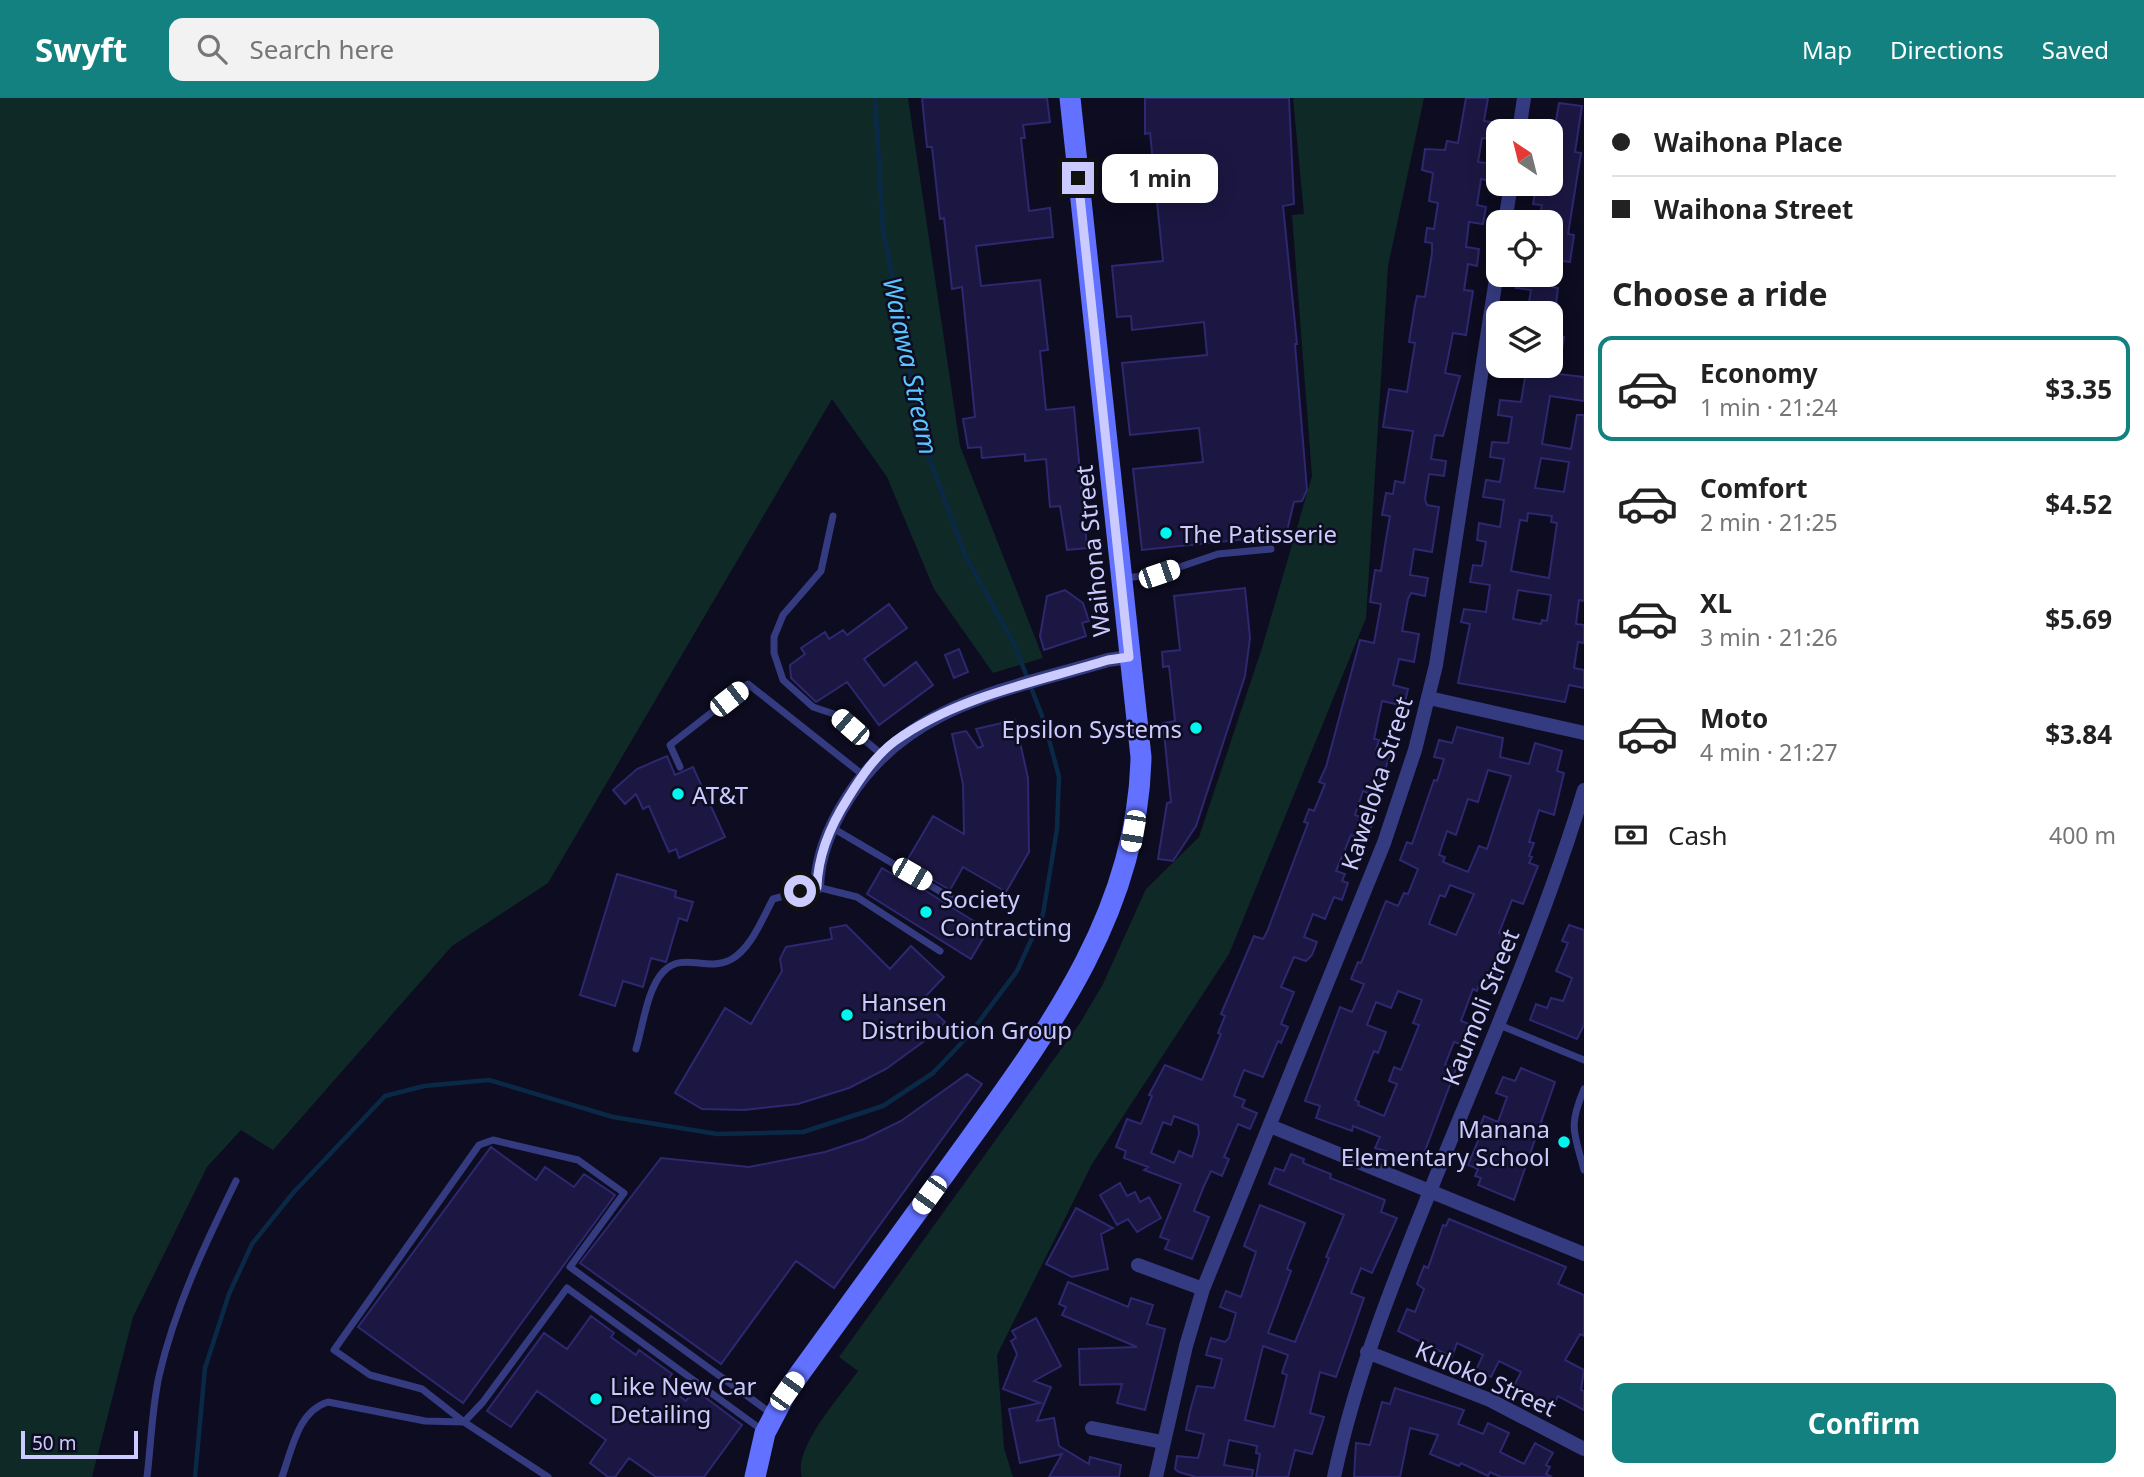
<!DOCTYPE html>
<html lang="en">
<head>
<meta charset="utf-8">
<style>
  :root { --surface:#fff; --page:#f2f2f2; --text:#222; --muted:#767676; --line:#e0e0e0; --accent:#13817f }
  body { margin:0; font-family:"Noto Sans",sans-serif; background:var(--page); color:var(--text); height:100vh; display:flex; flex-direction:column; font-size:26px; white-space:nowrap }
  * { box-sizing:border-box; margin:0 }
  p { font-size:23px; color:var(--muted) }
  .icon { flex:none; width:38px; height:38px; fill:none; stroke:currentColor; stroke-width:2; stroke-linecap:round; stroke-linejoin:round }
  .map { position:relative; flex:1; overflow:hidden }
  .side { display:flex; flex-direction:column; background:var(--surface); width:560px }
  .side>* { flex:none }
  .banner { display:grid; align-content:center; height:154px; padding:0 28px; background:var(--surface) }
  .needle { width:46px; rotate:325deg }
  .fabs { position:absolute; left:1486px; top:21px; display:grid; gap:14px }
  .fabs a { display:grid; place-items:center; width:77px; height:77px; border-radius:14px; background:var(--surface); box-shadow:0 4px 18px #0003; font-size:35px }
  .scale { position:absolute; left:21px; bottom:18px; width:117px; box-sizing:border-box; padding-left:7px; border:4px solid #cbcbff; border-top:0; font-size:19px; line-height:24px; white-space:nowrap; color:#cbcbff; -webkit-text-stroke:5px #0d0c20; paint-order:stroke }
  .end { position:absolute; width:32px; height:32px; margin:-16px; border:9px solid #cbcbff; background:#111; box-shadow:0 0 0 4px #111 }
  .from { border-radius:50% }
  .bubble { position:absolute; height:49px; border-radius:14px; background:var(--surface); box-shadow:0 4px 18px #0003; font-size:23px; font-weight:700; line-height:49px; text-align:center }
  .car { position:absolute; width:21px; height:42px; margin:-21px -10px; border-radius:9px; box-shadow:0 0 5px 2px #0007; background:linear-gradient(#fff 24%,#345 0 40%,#fff 0 76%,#345 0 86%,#fff 0) }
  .banner b { display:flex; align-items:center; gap:24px; height:66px; font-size:26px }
  .banner b+b { border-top:2px solid var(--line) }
  .banner i { width:18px; height:18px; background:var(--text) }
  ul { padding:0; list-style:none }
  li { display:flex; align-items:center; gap:21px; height:105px; margin:0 14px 10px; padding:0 14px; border:4px solid transparent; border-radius:14px }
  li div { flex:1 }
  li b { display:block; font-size:26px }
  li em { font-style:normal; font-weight:700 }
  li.on { border-color:var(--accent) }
  li>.icon { width:63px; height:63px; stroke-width:1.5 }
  h2 { padding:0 28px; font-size:32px; line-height:84px }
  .pay { display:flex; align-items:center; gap:18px; height:77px; padding:0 28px; font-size:26px }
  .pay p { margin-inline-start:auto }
  .cta { display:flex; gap:14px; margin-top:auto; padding:14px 28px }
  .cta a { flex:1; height:80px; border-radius:14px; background:var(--accent); color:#fff; font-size:28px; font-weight:700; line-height:80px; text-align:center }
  header { display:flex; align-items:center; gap:42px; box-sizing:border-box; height:98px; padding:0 35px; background:var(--accent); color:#fff }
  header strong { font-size:33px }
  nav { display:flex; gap:38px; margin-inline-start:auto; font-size:24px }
  .search { width:490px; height:63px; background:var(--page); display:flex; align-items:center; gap:18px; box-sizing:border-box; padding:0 24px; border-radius:14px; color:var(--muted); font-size:26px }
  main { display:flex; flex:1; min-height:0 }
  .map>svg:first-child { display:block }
</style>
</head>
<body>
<header>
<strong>Swyft</strong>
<div class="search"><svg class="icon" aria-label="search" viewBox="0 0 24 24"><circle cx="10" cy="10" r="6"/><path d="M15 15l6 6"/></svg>Search here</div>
<nav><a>Map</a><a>Directions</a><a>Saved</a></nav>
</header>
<main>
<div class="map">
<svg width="1584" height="1379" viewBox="0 0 1584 1379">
  <rect width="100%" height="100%" fill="#0d0c20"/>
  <path fill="#0f2a26" d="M0 0H908L960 348 1043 560 993 575 934 491 887 379 832 301 548 785 452 848 273 1052 241 1032 207 1069 133 1219 92 1379H0Z
    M1293 0H1424L1388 168 1366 520 1229 856 1092 1066 997 1257 1004 1350 1013 1379H802C792 1351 842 1296 858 1273L839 1259 1080 925 1103 886 1146 791 1199 739 1262 550 1312 378 1292 117 1304 116Z"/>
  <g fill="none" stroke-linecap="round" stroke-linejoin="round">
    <path stroke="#0a2946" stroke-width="4.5" d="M195 1379 205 1270 229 1196 252 1146 293 1095 385 998 424 988 489 982 613 1019 717 1036 803 1034 883 1008 933 975 969 937 1017 873 1043 816 1057 731 1059 679 1044 623 1015 548 965 457 923 343 883 131 875 0"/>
  </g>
  <path fill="#1b1742" stroke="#2d286f" stroke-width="2" fill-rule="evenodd" d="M922 0H1047L1050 24 1023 27 1025 40H1021L1029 113 1050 110 1053 139 976 148 981 188 1040 182 1048 252 1040 253 1046 312 1074 309 1087 450 1067 452 1060 408 1050 409 1046 361 1025 363V356L982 360 981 349 968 350 963 321 975 319 962 189 952 191 944 120 940 121 932 49H927Z
    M1145 0H1289L1294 106 1283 108 1297 246H1295L1307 392 1302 403 1294 404 1286 437 1142 452 1133 371 1203 364 1199 330 1130 337 1122 265 1207 257 1204 224 1132 232 1131 218 1117 219 1112 168 1163 163 1150 35 1145 36Z
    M1466 0H1488L1484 23 1499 25 1497 42 1482 40 1478 64 1493 66 1490 83 1481 81 1477 107 1486 109 1483 126 1469 124 1466 149 1479 151 1477 168 1468 166 1464 192 1473 193 1466 237 1453 235 1445 275 1460 278 1443 338 1435 337 1431 361 1446 363 1444 378 1429 376 1425 401 1427 407 1439 409 1432 454 1414 451 1410 477 1428 480 1425 498 1411 495 1408 501 1402 533 1419 536 1414 564 1399 561 1393 587 1408 591 1404 608 1382 603 1374 641 1379 642 1376 652 1390 657 1376 698 1363 693 1355 717 1373 724 1366 743 1351 737 1336 773 1345 776 1342 783 1348 785 1342 802 1334 799 1325 821 1313 816 1304 839 1317 844 1312 857 1306 863 1294 859 1281 889 1294 894 1281 926 1288 929 1281 945 1278 943 1263 979 1244 972 1234 998 1245 1002 1242 1009 1257 1015 1250 1031 1238 1026 1224 1059 1229 1061 1222 1078 1211 1073 1204 1088 1194 1113 1209 1119 1192 1161 1165 1151 1169 1142 1160 1139 1181 1086 1144 1072 1148 1069 1124 1060 1126 1053 1116 1049 1127 1021 1141 1026 1152 998 1149 997 1165 967 1202 982 1221 936 1218 935 1225 918 1221 916 1254 838 1263 841 1267 834 1308 725 1304 724 1309 711 1314 713 1325 686 1319 684 1326 669 1360 542 1374 545 1381 506 1370 504 1375 472 1381 473 1386 441 1390 418 1382 417 1386 395 1393 396 1395 383 1404 385 1413 333 1383 329 1389 291 1407 294 1415 245 1409 244 1415 207 1417 198 1425 199 1432 155V145L1425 144 1427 130 1434 131 1438 105 1429 103 1433 75 1422 72 1425 51 1445 52 1447 43 1458 45ZM1174 1018 1198 1027 1199 1036 1192 1059 1179 1053 1174 1065 1151 1055 1163 1024 1171 1027Z
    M1559 5 1582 8 1575 54 1581 55 1568 136 1574 137 1570 164 1550 161V124L1539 122 1542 107 1533 106 1536 89 1550 91 1554 41 1550 40V22L1556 23Z
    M1518 177 1554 179 1553 189 1558 190 1555 214 1528 210 1531 192 1516 190Z
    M1550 237 1564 239 1558 276 1584 279V303L1550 298 1542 346 1571 351 1577 317H1584V503L1579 502 1576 526 1584 527V545L1578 544 1574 570 1584 572V590L1569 587 1565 604 1458 585 1470 526 1461 524 1464 511 1486 514 1490 487 1470 484 1473 467 1482 468 1486 444 1477 442 1479 425 1500 429 1504 402 1483 399 1486 382 1500 384 1504 361 1490 359 1492 344 1508 345 1512 319 1498 317 1500 302 1521 304 1527 268H1550ZM1541 360 1569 364 1564 394 1535 390ZM1528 415 1552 418 1551 424 1557 425 1549 480 1511 473 1520 422 1527 423ZM1518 492 1551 497 1547 523 1542 522 1541 526 1513 521Z
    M1245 490 1250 540 1245 578 1196 728 1173 763 1158 761 1167 705 1171 704 1163 625 1175 623 1169 568 1163 569 1162 554 1180 552 1174 498Z
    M1065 492 1083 505 1089 523 1082 525 1086 538 1044 552 1040 538 1047 498Z
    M889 506 907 530 864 561 884 588 916 564 933 587 879 627 847 584 816 604 791 580 790 567 805 556 801 550 825 534 829 541 843 532 847 537Z
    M959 551 968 574 954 580 945 557Z
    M1015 622 1028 680 1029 754 1006 794 963 769 950 792 905 766 933 718 964 736 963 686 952 636 966 633 978 650 983 648 976 631Z
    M1457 629 1503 640 1500 659 1529 666 1535 645 1562 653 1557 673 1564 675 1554 717 1539 712 1529 744 1534 745 1529 758 1532 759 1529 765 1538 768 1523 806 1512 802 1499 835 1508 838 1496 873 1499 874 1492 892 1479 887 1477 893 1473 891 1461 923 1475 928 1467 948 1454 944 1445 967 1456 971 1421 1063 1375 1050 1380 1039 1353 1028 1352 1033 1316 1020 1320 1008 1305 1003 1340 909 1352 914 1364 886 1351 881 1358 864 1361 865 1386 803 1398 808 1404 795 1408 796 1418 771 1400 762 1407 744 1412 746 1434 682 1437 683 1444 661 1434 659 1439 642 1452 645ZM1488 672 1511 678 1487 751 1479 748 1468 774 1443 764 1445 759 1439 757 1447 733 1456 737 1468 701 1478 704ZM1450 787 1474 796 1456 837 1429 826 1440 797 1445 799ZM1398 893 1422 902 1413 925 1419 927 1401 972 1394 969 1389 983 1397 986 1384 1018 1358 1007 1359 1004 1355 1002 1374 953 1378 955 1386 934 1367 927 1376 904 1391 910Z
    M667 658 675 677 693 669 725 739 679 760 676 751 669 754 649 708 643 711 636 696 625 706 613 692 637 671Z
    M882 770 897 779 899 776 988 832 971 861 867 796Z
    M617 776 676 793 675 799 693 804 687 823 679 820 666 864 651 860 643 889 623 883 615 908 580 897Z
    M846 827 890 871 911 848 944 879 922 902 945 924 934 936 886 971 849 990 798 1006 744 1012 702 1011 675 995 725 910 751 926 782 873 780 861 786 849 832 841 830 830Z
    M1569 827 1584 832V927L1577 941 1530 922 1536 906 1547 910 1551 900 1563 903 1572 880 1556 873 1568 845 1562 843Z
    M1521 970 1555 984 1514 1102 1478 1087 1481 1080 1475 1078 1478 1071 1468 1067 1480 1038 1476 1037 1484 1018 1498 1024 1507 999 1496 995 1503 979 1515 983Z
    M967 976 982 986 834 1190 796 1163 721 1266 580 1165 661 1060 749 1069 825 1054 864 1041 901 1023Z
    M491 1049 536 1082 545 1069 574 1089 584 1076 615 1097 463 1305 358 1229Z
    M1291 1056 1304 1061 1303 1065 1331 1076 1330 1080 1385 1102 1381 1114 1397 1120 1372 1175 1361 1170 1351 1195 1364 1200 1336 1279 1320 1274 1310 1315 1324 1319 1312 1356 1295 1352 1288 1379H1256L1260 1356 1256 1355 1257 1348 1229 1342 1224 1367 1253 1372 1252 1379H1196L1179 1374 1175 1371 1177 1358 1198 1360 1201 1349 1204 1336 1186 1332 1190 1313 1197 1288 1214 1290 1222 1261 1206 1257 1211 1240 1225 1244 1229 1240 1236 1215 1220 1209 1226 1193 1241 1199 1256 1154 1244 1148 1260 1107 1305 1125 1287 1171 1291 1173 1268 1235 1295 1244 1329 1160 1326 1159 1344 1117 1269 1086 1275 1070 1284 1073ZM1263 1248 1288 1257 1282 1275 1287 1277 1274 1329 1245 1322Z
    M1120 1085 1127 1098 1135 1094 1140 1104 1149 1099 1161 1120 1137 1134 1128 1121 1117 1127 1100 1097Z
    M1076 1110 1113 1130 1101 1136 1108 1171 1072 1179 1046 1166Z
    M1449 1121 1566 1169 1558 1186 1584 1197V1238L1580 1236 1565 1262 1584 1272 1581 1292 1584 1293V1312L1558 1298 1552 1310 1513 1290 1521 1274 1499 1263 1491 1279 1476 1272 1483 1257 1457 1245 1452 1259 1398 1233 1407 1211 1415 1214 1424 1191 1417 1186 1424 1168 1428 1170 1443 1127 1446 1128Z
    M1068 1184 1128 1209 1131 1200 1153 1207 1147 1226 1165 1231 1145 1312 1117 1305 1122 1286 1080 1287 1079 1251 1137 1249 1062 1217 1066 1209 1059 1206Z
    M591 1218 614 1235 611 1239 636 1257 639 1252 672 1276 664 1287 686 1303 694 1291 742 1327 704 1379H656L629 1360 615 1379H608L590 1365 606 1342 537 1293 511 1329 487 1313 544 1235 567 1251Z
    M1036 1220 1061 1268 1034 1283 1051 1289 1037 1323 1054 1320 1059 1348 1089 1366 1090 1359 1121 1367 1119 1379H1049L1062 1356 1020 1365 1009 1311 1040 1305 1003 1291 1017 1256 1011 1243 1016 1240 1012 1233Z
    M1395 1290 1464 1312 1458 1326 1483 1336 1488 1325 1509 1335 1500 1354 1524 1366 1535 1345 1553 1355 1546 1367 1550 1369 1546 1376 1552 1379H1501L1490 1374 1488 1378 1461 1365 1459 1368 1430 1356 1438 1337 1410 1330 1400 1379H1354L1356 1345 1370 1347 1382 1304 1390 1306Z"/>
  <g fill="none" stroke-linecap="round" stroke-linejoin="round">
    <path stroke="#353b81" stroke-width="7" d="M833 418 821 473 783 517 774 539V555L783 582 813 609 834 616 881 656
      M1125 480 1159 476 1218 456 1271 451
      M680 669 670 647 748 586 863 677
      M831 729 953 801
      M1497 926 1584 962
      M636 951C643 928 647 891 663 874 682 853 707 874 730 862 751 851 762 821 773 801L817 789 857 799 940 853
      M1584 991C1568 1029 1574 1034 1584 1072
      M762 1332 567 1190 483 1304 464 1324 422 1291 370 1277 334 1252 479 1047 493 1042 578 1062 624 1095 570 1169 772 1316
      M147 1379C151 1346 152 1310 159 1278 175 1209 205 1146 236 1083
      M282 1379C292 1351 298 1313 328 1304L425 1323 464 1324 548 1379"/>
    <path stroke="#353b81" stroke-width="14" d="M1519 33 1524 0
      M1505 124 1511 86
      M1429 600 1584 635
      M817 789C818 756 830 728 848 700 908 605 1008 592 1108 562L1129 559
      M1270 1028 1584 1156
      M1138 1167 1203 1191
      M1367 1254 1490 1302 1584 1351
      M1092 1330 1162 1344
      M1156 1379 1186 1248 1203 1191 1384 745 1415 652 1436 567 1498 168
      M1334 1379C1354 1285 1388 1197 1424 1108 1479 970 1541 834 1584 692"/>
    <path stroke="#6271ff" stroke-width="21" d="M755 1379 765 1335 787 1293C841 1219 895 1144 949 1070 1039 945 1138 821 1141 659L1070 0"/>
  </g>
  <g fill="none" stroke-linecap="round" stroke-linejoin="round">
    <path stroke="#cbcbff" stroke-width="9" d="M800 793 817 789C818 756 830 728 848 700 861 679 875 658 895 643 957 598 1037 584 1108 562L1129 559 1078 80"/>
  </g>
  <g fill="#00f6f1" stroke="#0d0c20" stroke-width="2.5">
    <circle cx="1166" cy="435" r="7"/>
    <circle cx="1196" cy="630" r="7"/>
    <circle cx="678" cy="696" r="7"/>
    <circle cx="926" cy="814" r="7"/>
    <circle cx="847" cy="917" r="7"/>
    <circle cx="1564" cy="1044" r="7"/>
    <circle cx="596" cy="1301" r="7"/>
  </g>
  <g text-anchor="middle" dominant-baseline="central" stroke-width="5" stroke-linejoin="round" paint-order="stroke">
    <g font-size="24" fill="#cbcbff" stroke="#0d0c20" text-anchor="start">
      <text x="1180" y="435">The Patisserie</text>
      <text x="1182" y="630" text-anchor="end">Epsilon Systems</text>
      <text x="692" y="696">AT&amp;T</text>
      <text x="940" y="800">Society<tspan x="940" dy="28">Contracting</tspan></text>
      <text x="861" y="903">Hansen<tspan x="861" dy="28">Distribution Group</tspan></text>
      <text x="1550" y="1030" text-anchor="end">Manana<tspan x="1550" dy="28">Elementary School</tspan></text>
      <text x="610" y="1287">Like New Car<tspan x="610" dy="28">Detailing</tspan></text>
    </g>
    <g font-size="24" fill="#cbcbff" stroke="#0d0c20">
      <text transform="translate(1092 453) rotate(-96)">Waihona Street</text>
      <text transform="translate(1376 685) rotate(-72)">Kaweloka Street</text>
      <text transform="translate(1480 909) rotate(-68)">Kaumoli Street</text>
      <text transform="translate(1486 1280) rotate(24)">Kuloko Street</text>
    </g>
    <g font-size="26" font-style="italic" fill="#59c6ff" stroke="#0d0c20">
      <text transform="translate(911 268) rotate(78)">Waiawa Stream</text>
    </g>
  </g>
</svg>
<div class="fabs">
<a><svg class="needle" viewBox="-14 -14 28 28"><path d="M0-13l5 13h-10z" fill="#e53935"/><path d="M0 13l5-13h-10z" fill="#767676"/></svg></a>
<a><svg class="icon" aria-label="locate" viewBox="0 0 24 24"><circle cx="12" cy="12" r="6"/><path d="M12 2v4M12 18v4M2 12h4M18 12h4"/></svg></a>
<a><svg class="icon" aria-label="layers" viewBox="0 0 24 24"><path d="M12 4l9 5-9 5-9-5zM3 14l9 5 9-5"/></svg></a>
</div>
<div class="scale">50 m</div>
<i class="end from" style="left:800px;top:793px"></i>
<i class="end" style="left:1078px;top:80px"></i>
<div class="bubble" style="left:1102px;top:56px;width:116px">1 min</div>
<i class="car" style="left:1159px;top:476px;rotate:71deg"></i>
<i class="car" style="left:729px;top:601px;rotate:52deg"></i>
<i class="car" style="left:850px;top:629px;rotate:311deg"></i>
<i class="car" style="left:1133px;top:733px;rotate:190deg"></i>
<i class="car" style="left:912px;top:776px;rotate:120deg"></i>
<i class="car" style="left:929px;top:1097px;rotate:216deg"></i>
<i class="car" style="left:787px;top:1293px;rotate:36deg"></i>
</div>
<section class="side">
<div class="banner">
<b><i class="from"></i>Waihona Place</b>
<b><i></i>Waihona Street</b>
</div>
<h2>Choose a ride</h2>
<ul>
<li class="on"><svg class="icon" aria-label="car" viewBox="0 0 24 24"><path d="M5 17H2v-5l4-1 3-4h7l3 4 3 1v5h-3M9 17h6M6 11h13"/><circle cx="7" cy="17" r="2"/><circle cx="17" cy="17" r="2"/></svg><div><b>Economy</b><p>1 min · 21:24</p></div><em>$3.35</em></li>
<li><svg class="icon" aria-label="car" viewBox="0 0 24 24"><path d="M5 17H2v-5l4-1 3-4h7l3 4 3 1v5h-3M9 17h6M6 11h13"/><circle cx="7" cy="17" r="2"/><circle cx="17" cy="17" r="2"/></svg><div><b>Comfort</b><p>2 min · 21:25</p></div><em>$4.52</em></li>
<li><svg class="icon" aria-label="car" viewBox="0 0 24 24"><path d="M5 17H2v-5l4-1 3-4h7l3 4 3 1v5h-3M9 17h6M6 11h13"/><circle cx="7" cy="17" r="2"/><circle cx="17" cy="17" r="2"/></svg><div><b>XL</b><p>3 min · 21:26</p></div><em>$5.69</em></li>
<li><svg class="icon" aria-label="car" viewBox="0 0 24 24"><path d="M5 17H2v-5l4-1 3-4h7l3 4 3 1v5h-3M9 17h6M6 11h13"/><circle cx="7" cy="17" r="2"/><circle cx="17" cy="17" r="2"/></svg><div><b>Moto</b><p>4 min · 21:27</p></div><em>$3.84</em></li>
</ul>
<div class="pay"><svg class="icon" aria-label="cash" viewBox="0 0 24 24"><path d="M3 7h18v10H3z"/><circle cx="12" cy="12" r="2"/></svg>Cash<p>400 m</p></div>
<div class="cta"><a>Confirm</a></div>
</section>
</main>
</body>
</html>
